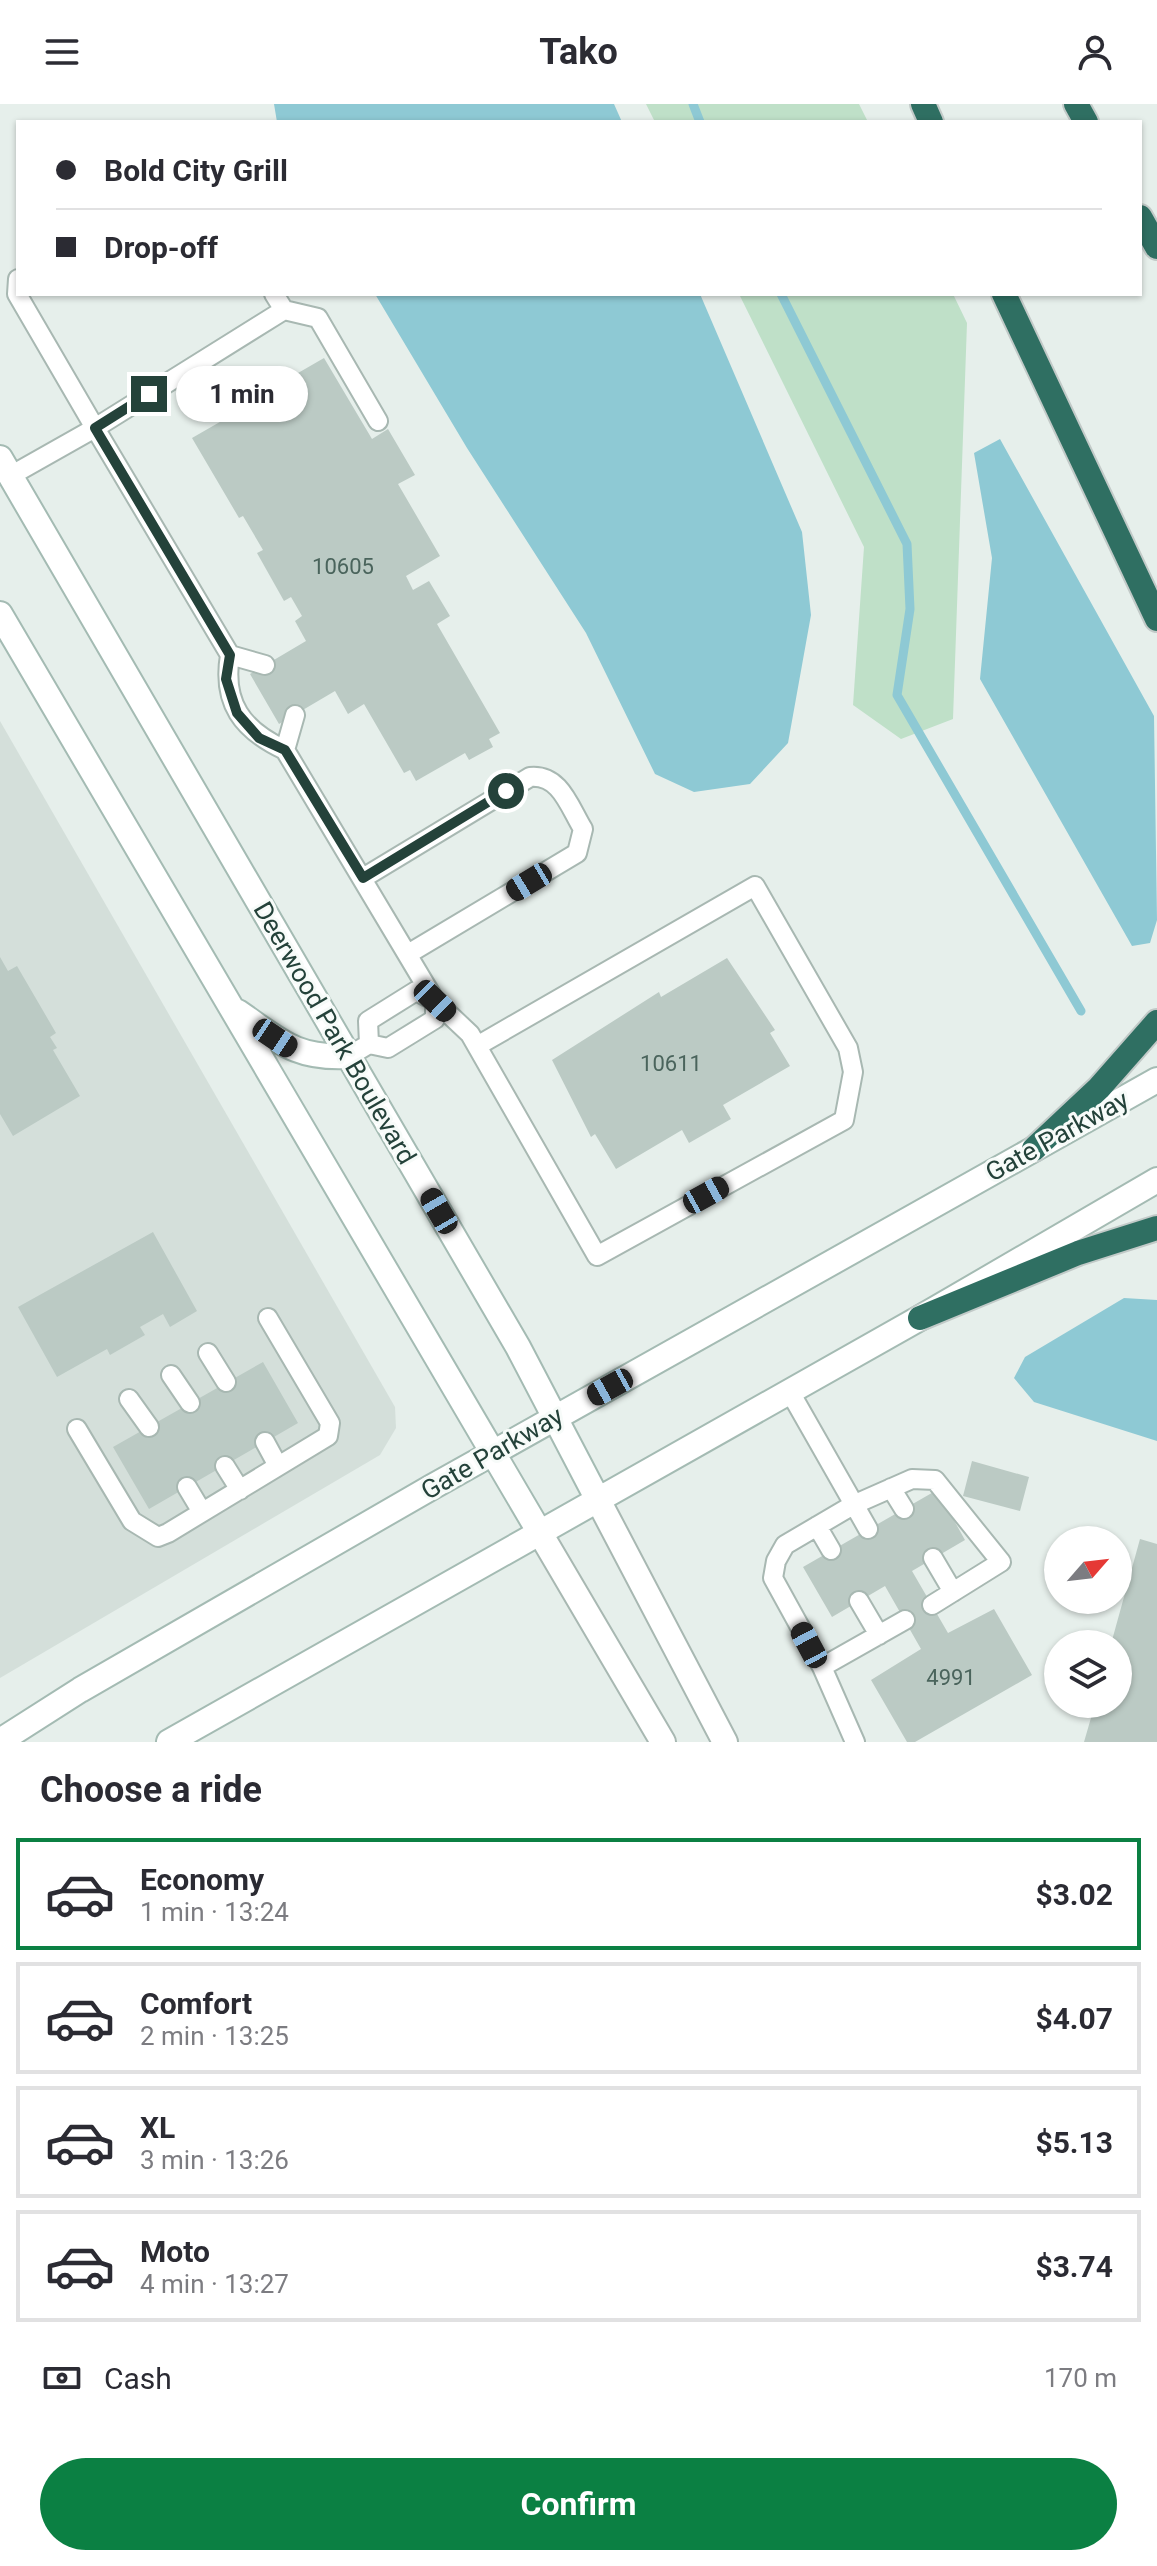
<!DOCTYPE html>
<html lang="en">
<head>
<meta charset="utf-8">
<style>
  :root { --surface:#fff; --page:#f2f2f3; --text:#2b2b33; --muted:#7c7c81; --line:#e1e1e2; --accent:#0b8043 }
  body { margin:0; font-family:Roboto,sans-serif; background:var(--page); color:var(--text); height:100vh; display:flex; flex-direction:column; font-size:30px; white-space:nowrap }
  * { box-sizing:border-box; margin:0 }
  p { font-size:26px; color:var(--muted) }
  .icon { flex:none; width:44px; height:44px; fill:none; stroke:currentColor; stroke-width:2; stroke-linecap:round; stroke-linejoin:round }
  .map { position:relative; height:1638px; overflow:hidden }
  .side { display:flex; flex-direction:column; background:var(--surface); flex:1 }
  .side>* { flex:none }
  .hud { position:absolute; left:16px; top:16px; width:1126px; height:176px; border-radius:0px; box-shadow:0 2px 6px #0004; display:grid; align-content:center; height:176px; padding:0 40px; background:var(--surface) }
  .needle { width:52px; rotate:62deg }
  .buttons { position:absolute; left:1044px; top:1422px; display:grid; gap:16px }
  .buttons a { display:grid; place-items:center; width:88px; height:88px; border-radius:50%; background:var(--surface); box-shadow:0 2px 6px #0004; font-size:40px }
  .end { position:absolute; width:36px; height:36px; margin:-18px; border:10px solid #24423a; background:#fff; box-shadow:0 0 0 4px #fff }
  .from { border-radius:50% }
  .bubble { position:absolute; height:56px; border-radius:28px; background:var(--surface); box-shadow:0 2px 6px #0004; font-size:26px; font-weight:700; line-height:56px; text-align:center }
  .car { position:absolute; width:24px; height:48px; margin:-24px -12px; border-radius:10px; box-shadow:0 0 6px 2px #0007; background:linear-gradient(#222 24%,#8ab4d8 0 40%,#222 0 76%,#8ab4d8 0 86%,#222 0) }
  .hud b { display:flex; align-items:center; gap:28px; height:76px; font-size:30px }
  .hud b+b { border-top:2px solid var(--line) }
  .hud i { width:20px; height:20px; background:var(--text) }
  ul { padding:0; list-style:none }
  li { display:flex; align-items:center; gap:24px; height:112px; margin:0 16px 12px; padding:0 24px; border:4px solid var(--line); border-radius:0px }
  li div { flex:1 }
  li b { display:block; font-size:30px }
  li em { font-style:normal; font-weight:700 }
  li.on { border-color:var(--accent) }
  li>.icon { width:72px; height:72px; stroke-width:1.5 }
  h2 { padding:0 40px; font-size:36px; line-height:96px }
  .pay { display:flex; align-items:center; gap:20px; height:88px; padding:0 40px; font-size:30px }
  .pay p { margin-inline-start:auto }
  .button { display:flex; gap:16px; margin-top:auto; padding:16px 40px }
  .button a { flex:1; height:92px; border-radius:48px; background:var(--accent); color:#fff; font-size:32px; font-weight:700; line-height:92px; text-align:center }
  header { display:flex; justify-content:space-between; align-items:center; height:104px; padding:0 40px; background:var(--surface); font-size:36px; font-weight:700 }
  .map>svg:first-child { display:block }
</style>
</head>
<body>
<header><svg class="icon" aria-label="menu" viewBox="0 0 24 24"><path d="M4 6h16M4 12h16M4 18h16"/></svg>Tako<svg class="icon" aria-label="person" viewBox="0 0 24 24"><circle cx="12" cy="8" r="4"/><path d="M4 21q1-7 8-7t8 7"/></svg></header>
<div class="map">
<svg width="1157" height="1638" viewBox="0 0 1157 1638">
  <rect width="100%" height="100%" fill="#e6efeb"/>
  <path fill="#d4dfda" d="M0 617 395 1303 396 1324 380 1351 0 1574Z"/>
  <path fill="#bfe0c8" d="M646 0H859L868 18H655Z
    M739 190H953L967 219 953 615 901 635 853 601 864 443Z"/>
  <path fill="#8ec9d4" d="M274 0H614L622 18H277Z
    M375 190H700L802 428 811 511 788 639 750 680 694 688 655 670 586 529 467 344Z
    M1000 335 1154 612 1157 816 1150 839 1132 842 980 575 992 454 974 349Z
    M1124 1194 1157 1196V1337L1034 1298 1014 1274 1025 1253Z"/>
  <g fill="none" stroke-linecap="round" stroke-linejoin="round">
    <path stroke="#8ec9d4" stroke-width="9" d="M693 0 700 18
      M781 190 907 440 910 505 897 591 1081 907"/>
  </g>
  <path fill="#bbcac4" d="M324 254 372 335 388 325 415 371 398 380 440 452 406 472 413 486 429 477 450 512 437 520 500 629 489 635 493 643 469 656 465 649 416 677 410 666 404 669 364 600 348 610 335 587 279 620 250 570 306 537 295 517 302 512 291 493 284 497 257 449 263 446 243 412 239 414 192 334 232 311 226 301 275 272 279 280Z
    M0 853 8 867 17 862 56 929 50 933 57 944 53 946 80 992 13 1032 0 1010Z
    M727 854 775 926 770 929 790 962 723 1001 731 1015 689 1039 682 1026 616 1065 595 1030 591 1033 552 956 659 888 661 893Z
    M153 1128 197 1207 170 1223 163 1210 140 1223 145 1231 110 1251 107 1245 57 1273 18 1203Z
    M263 1258 298 1319 149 1405 113 1343Z
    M972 1357 1029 1373 1020 1407 963 1392Z
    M937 1386 965 1436 912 1467 948 1529 994 1505 1032 1571 915 1638H907L871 1576 921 1545 885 1482 832 1513 803 1463Z
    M1140 1435 1157 1440V1638H1084L1095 1600H1118V1540H1111Z"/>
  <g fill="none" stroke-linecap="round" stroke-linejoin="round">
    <g stroke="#a8b8b2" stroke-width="22">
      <path id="service" d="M18 175 17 190 95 324 284 206 274 190
        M284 206 318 214 378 317
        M10 372 95 324 230 551C222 599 242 626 285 646L435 897V915L388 944 369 940 359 946
        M230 551 265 561
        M285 646 295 611
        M363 774 530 673C560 670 569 702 583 725L577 749 408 850
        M369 940 368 917 416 887 435 897 470 930 597 1152 844 1016 853 968 848 944 755 782 477 942
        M208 1249 226 1278
        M171 1271 190 1299
        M790 1288 868 1425
        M129 1295 149 1323
        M77 1325 132 1417 158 1433 168 1429 328 1332 330 1319 268 1214
        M265 1338 278 1362
        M225 1362 240 1386
        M187 1383 202 1408
        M891 1384 904 1405
        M817 1422 831 1446
        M933 1454 953 1488
        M859 1497 879 1531
        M822 1563 905 1516
        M855 1638 822 1563 773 1474 776 1457 785 1441 853 1401 912 1375 935 1376 1001 1458 932 1501"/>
    </g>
    <g stroke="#a8b8b2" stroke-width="28">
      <path id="minor" d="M598 1396 725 1638
        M540 1429 663 1638"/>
    </g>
    <g stroke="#a4bbb3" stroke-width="28">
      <path id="secondary" d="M0 354 518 1243 598 1396
        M0 510 540 1429
        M238 908C280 937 295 955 349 952
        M0 1637 80 1586 432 1383 1157 976
        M169 1638 920 1214 1157 1076"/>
    </g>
    <g stroke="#c2cac8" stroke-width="28">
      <path id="motorway" d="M923 0 931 18
        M1076 0 1086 18
        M1140 113 1157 143
        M1004 190 1157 515
        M1034 1045 1099 984 1157 918
        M920 1214 1078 1149 1157 1124"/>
    </g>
    <use href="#service" stroke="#fff" stroke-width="18"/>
    <use href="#minor" stroke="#fff" stroke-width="24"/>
    <use href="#secondary" stroke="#fff" stroke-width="24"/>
    <use href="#motorway" stroke="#2f6f62" stroke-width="24"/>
  </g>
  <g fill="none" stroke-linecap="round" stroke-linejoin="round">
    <path stroke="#24423a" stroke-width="10" d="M149 290 95 324 230 551 226 575 237 609 259 634 285 646 363 774 506 687"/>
  </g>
  <g text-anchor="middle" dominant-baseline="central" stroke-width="6" stroke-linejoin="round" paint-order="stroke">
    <g font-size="22" fill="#4a645c">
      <text x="343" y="462">10605</text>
      <text x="671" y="959">10611</text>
      <text x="951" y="1573">4991</text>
    </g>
    <g font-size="26" fill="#24423a" stroke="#f7fbf9">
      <text transform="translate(335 929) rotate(60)">Deerwood Park Boulevard</text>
      <text transform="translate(1057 1032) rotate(-29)">Gate Parkway</text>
      <text transform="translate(492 1349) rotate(-30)">Gate Parkway</text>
    </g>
  </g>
</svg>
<div class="buttons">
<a><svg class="needle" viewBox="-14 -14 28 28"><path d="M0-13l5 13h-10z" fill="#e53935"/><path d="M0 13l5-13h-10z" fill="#7c7c81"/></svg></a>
<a><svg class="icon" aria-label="layers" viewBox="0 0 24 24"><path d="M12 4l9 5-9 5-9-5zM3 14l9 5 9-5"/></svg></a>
</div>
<i class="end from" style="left:506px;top:687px"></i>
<i class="end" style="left:149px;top:290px"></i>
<div class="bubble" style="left:176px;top:262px;width:132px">1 min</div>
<i class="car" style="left:529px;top:778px;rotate:239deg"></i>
<i class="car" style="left:435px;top:897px;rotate:134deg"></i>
<i class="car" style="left:275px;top:934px;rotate:124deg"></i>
<i class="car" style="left:706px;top:1091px;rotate:61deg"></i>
<i class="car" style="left:439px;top:1107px;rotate:330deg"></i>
<i class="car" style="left:610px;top:1283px;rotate:241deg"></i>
<i class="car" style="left:809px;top:1541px;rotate:332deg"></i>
<div class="hud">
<b><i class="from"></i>Bold City Grill</b>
<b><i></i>Drop-off</b>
</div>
</div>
<section class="side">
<h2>Choose a ride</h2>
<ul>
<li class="on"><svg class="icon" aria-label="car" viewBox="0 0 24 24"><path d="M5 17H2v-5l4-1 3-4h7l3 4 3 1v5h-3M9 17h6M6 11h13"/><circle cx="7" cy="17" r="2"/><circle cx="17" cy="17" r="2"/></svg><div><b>Economy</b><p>1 min · 13:24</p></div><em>$3.02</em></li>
<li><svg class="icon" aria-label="car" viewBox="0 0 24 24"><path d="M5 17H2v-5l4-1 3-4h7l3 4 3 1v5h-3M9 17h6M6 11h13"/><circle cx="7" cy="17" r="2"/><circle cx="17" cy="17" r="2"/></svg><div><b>Comfort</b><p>2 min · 13:25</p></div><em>$4.07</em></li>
<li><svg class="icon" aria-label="car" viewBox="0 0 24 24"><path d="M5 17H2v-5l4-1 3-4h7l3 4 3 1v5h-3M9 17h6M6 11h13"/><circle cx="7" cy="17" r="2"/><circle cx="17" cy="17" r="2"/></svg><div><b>XL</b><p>3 min · 13:26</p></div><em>$5.13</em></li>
<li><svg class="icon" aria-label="car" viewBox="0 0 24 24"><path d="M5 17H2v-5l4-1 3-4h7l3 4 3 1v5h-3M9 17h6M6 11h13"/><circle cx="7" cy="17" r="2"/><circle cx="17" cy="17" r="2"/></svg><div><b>Moto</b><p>4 min · 13:27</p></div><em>$3.74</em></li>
</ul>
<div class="pay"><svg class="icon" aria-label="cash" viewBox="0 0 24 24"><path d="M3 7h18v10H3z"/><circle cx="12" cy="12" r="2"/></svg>Cash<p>170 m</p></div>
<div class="button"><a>Confirm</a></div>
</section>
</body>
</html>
